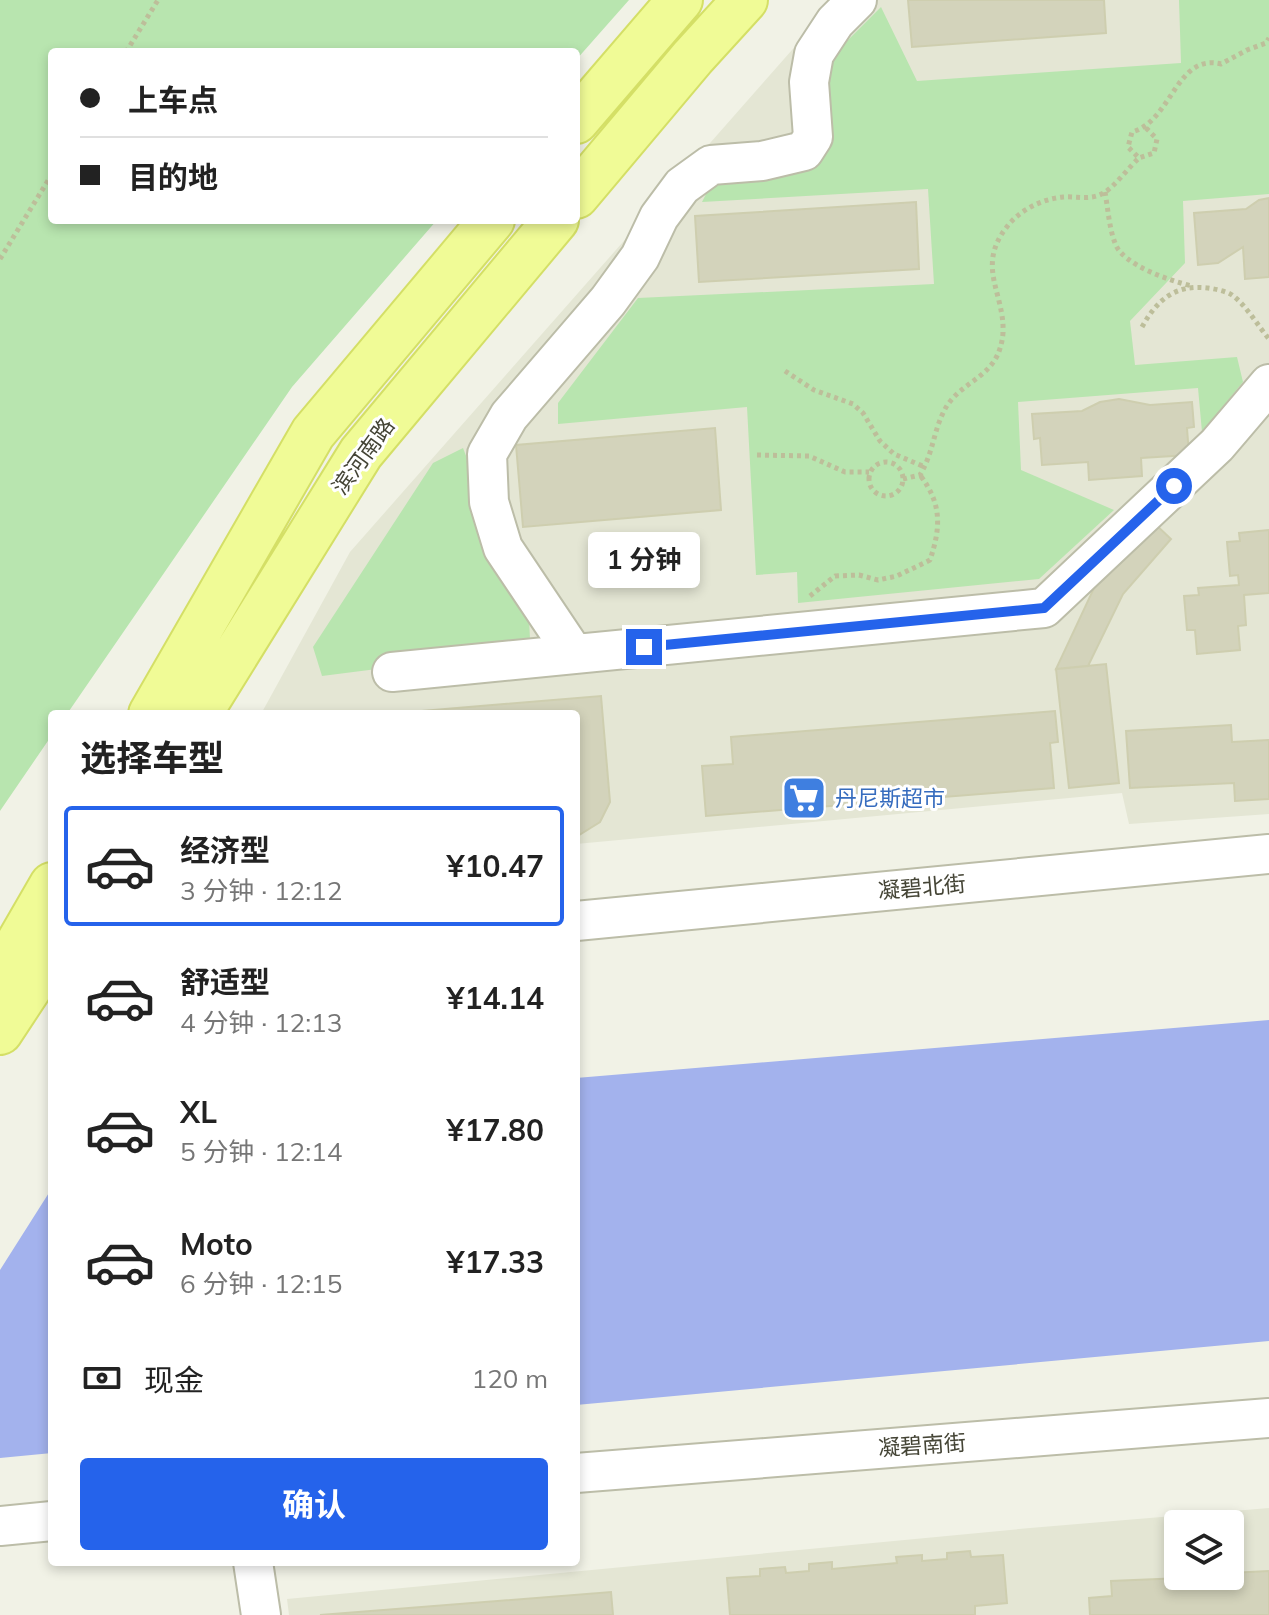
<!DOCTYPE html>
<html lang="zh">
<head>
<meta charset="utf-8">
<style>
  :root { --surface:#fff; --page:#f2f2f2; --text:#222; --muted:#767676; --line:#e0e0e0; --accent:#2563eb }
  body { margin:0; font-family:Mulish,"Noto Sans SC",sans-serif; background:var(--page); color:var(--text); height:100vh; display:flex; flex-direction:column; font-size:30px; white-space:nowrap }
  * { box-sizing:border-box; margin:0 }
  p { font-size:26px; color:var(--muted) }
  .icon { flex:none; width:44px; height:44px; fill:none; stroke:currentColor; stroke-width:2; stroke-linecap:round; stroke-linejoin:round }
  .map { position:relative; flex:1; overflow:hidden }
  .panel { position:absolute; left:48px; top:710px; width:532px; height:856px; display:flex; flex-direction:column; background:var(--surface); border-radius:8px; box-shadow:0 4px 12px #0003 }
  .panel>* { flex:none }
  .hud { position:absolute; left:48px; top:48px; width:532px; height:176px; border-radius:8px; box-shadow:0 4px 12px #0003; display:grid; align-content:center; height:176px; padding:0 32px; background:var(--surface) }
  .buttons { position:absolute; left:1164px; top:1510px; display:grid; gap:16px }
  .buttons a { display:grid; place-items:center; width:80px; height:80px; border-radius:8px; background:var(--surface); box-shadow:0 4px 12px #0003; font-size:40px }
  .end { position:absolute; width:36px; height:36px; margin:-18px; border:10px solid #2563eb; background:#fff; box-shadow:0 0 0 4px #fff }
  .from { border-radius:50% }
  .bubble { position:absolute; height:56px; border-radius:8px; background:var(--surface); box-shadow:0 4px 12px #0003; font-size:26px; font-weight:700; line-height:56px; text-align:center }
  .hud b { display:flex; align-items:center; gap:28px; height:76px; font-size:30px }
  .hud b+b { border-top:2px solid var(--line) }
  .hud i { width:20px; height:20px; background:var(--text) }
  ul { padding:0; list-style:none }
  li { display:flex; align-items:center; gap:24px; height:120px; margin:0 16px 12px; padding:0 16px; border:4px solid transparent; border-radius:8px }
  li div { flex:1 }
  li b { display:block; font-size:30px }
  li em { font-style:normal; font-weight:700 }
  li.selected { border-color:var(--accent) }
  li>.icon { width:72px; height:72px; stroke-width:1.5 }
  h2 { padding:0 32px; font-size:36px; line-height:96px }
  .pay { display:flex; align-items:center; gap:20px; height:88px; padding:0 32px; font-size:30px }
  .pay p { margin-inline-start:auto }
  .cta { display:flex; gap:16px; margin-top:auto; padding:16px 32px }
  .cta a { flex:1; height:92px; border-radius:8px; background:var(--accent); color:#fff; font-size:32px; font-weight:700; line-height:92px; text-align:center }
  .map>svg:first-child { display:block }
</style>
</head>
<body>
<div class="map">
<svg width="1269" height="1615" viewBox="0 0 1269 1615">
  <rect width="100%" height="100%" fill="#f1f2e6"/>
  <path fill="#e4e6d4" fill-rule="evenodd" d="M836 0H1269V814L1129 824 1122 793 576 844V714H261L350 552Z
    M1269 1508V1615H289L287 1599 1030 1528ZM1178 1524H1230V1576H1178Z"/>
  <path fill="#b8e5af" d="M0 0H629L576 60V52H52V220H437L292 387 67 714H52V735L0 811Z
    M1179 0H1269V194L1183 201 1185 263 1130 321 1135 365 1237 357 1243 382 1202 432 1198 388 1018 402 1021 470 1114 510 1039 579 798 603 797 572 756 575 747 407 558 424V403L638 298 934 284 928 189 702 202 715 176 811 160 827 69 847 41 881 7 917 81 1181 63Z
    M463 448 529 619 530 639 517 651 322 676 313 647 433 463Z"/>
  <path fill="#a3b2ed" d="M1269 1020V1341L576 1405V1078Z
    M52 1188V1453L0 1458V1270Z"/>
  <path fill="#d3d3bb" stroke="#ceceaf" stroke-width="2" d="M908 0H1104L1106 33 912 47Z
    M1269 198V277L1245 279 1243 247 1218 263 1198 265 1194 213 1246 209 1259 200Z
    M916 202 919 269 699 282 695 216Z
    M1119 399 1150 405 1192 402 1194 427 1187 428 1189 455 1141 458 1142 476 1089 480 1088 462 1042 465 1040 438 1034 439 1032 414 1082 411 1100 402Z
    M715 428 721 510 523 527 516 445Z
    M1153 522 1171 539 1123 594 1088 666 1056 669 1094 588Z
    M1269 530V593L1244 595 1246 625 1238 626 1240 650 1197 654 1195 630H1187L1184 596 1199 595 1198 588 1239 585 1238 575 1230 576 1227 542 1240 541 1239 533Z
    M1106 664 1119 783 1069 788 1056 669Z
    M601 696 610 802 600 822 576 837V714H386Z
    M1055 711 1058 742 1050 743 1054 788 706 816 702 766 733 764 731 737Z
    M1231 725 1232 742 1269 740V799L1235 801 1234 783 1130 788 1126 731Z
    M970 1551 971 1557 1003 1555 1007 1603 975 1606V1615H730L727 1578 760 1576V1569L785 1567 786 1573 809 1571V1564L832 1562V1569L897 1563 896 1557 922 1555V1561L947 1559V1553Z
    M1269 1571V1615H1090L1089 1598 1112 1596 1111 1581 1230 1576V1573Z
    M611 1592 613 1615H320Z"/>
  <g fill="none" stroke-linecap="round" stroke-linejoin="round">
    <g stroke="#bcbda8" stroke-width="42">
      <path id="minor" d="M574 654 503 548 489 502 487 454 509 416 608 301 640 257 659 217 682 186 711 165 762 161 804 151 813 137 809 82 814 54 835 22 857 0
        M392 672 1044 608 1217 445 1269 384
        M576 921 1269 854
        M576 1473 1269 1418
        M0 1526 52 1521
        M253 1562 261 1615"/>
    </g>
    <g stroke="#d4df66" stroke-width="48">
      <path id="primary" d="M576 121 680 0
        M576 196 693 57 745 0
        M151 714 313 433 492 220
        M199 714 361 453 556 220
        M0 975 52 885
        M0 1032 52 953"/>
    </g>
    <path stroke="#bdbe9a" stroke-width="5" stroke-dasharray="4 4" stroke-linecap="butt" d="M126 52 158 0
      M1146 128 1157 139 1154 153 1139 158 1128 147 1132 132C1172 121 1176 53 1221 64L1247 50 1266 43 1269 38
      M1105 192C1108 209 1109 227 1115 243 1122 265 1171 281 1192 286
      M0 259 52 174
      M1142 327C1157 300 1175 284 1208 288 1215 289 1226 291 1232 295 1246 305 1258 326 1269 339
      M785 371 814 390 853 404 863 413 880 441 894 454 925 467
      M757 455 809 456 845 472H869
      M869 479a17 17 0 1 1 34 0a17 17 0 1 1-34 0Z
      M903 479 920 475C933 453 933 434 943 413 959 378 999 381 1003 333 1005 294 976 267 1006 228 1019 210 1042 199 1063 197 1077 196 1092 201 1105 192 1116 185 1129 167 1139 158
      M810 596 835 576 859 575 878 580 897 576 930 560C941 527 942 504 920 475"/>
    <use href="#minor" stroke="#fff" stroke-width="38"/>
    <use href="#primary" stroke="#f0fb96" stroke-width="44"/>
  </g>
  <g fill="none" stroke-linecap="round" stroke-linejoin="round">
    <path stroke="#2563eb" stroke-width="10" d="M644 647 1044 608 1174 486"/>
  </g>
  <defs>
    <g id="supermarket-square" transform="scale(2.3)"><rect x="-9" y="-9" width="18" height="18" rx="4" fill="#3f7fe0" stroke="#fff"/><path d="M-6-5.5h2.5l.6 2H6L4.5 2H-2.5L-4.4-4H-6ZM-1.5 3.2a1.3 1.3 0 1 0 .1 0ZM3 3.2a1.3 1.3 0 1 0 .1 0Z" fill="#fff"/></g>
  </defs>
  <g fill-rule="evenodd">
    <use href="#supermarket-square" x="804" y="798"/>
  </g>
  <g text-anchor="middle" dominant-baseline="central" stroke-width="6" stroke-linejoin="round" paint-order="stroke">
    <g font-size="22" fill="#444435" stroke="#fff">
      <text transform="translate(363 456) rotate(-54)">滨河南路</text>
      <text transform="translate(922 887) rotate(-5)">凝碧北街</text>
      <text transform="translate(922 1445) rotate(-4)">凝碧南街</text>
    </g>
    <g font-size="22" fill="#366cbe" stroke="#fff" text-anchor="start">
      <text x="835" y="798">丹尼斯超市</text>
    </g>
  </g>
</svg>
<div class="buttons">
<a><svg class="icon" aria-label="layers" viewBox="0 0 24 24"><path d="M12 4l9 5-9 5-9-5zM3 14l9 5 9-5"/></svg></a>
</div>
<i class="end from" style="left:1174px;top:486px"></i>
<i class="end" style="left:644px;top:647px"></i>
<div class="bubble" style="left:588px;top:532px;width:112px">1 分钟</div>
<div class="hud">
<b><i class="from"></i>上车点</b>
<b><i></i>目的地</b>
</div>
<section class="panel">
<h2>选择车型</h2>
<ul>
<li class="selected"><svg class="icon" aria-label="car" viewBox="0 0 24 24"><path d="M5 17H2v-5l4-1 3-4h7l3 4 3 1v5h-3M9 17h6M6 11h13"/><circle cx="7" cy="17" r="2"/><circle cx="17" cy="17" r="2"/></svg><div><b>经济型</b><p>3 分钟 · 12:12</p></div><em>¥10.47</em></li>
<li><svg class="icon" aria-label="car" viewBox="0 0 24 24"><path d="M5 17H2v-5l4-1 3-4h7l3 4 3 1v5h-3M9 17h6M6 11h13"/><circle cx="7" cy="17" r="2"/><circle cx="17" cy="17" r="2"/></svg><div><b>舒适型</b><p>4 分钟 · 12:13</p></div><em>¥14.14</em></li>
<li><svg class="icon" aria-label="car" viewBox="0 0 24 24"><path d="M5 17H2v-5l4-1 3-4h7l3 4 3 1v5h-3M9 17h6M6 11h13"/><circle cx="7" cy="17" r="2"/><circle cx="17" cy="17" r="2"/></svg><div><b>XL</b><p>5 分钟 · 12:14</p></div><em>¥17.80</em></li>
<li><svg class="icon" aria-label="car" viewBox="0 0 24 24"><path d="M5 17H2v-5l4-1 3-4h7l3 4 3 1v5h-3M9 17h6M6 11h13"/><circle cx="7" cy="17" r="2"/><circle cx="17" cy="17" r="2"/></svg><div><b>Moto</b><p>6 分钟 · 12:15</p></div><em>¥17.33</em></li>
</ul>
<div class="pay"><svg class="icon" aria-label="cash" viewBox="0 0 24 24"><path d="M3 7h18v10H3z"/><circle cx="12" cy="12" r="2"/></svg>现金<p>120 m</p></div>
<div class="cta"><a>确认</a></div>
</section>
</div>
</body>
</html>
